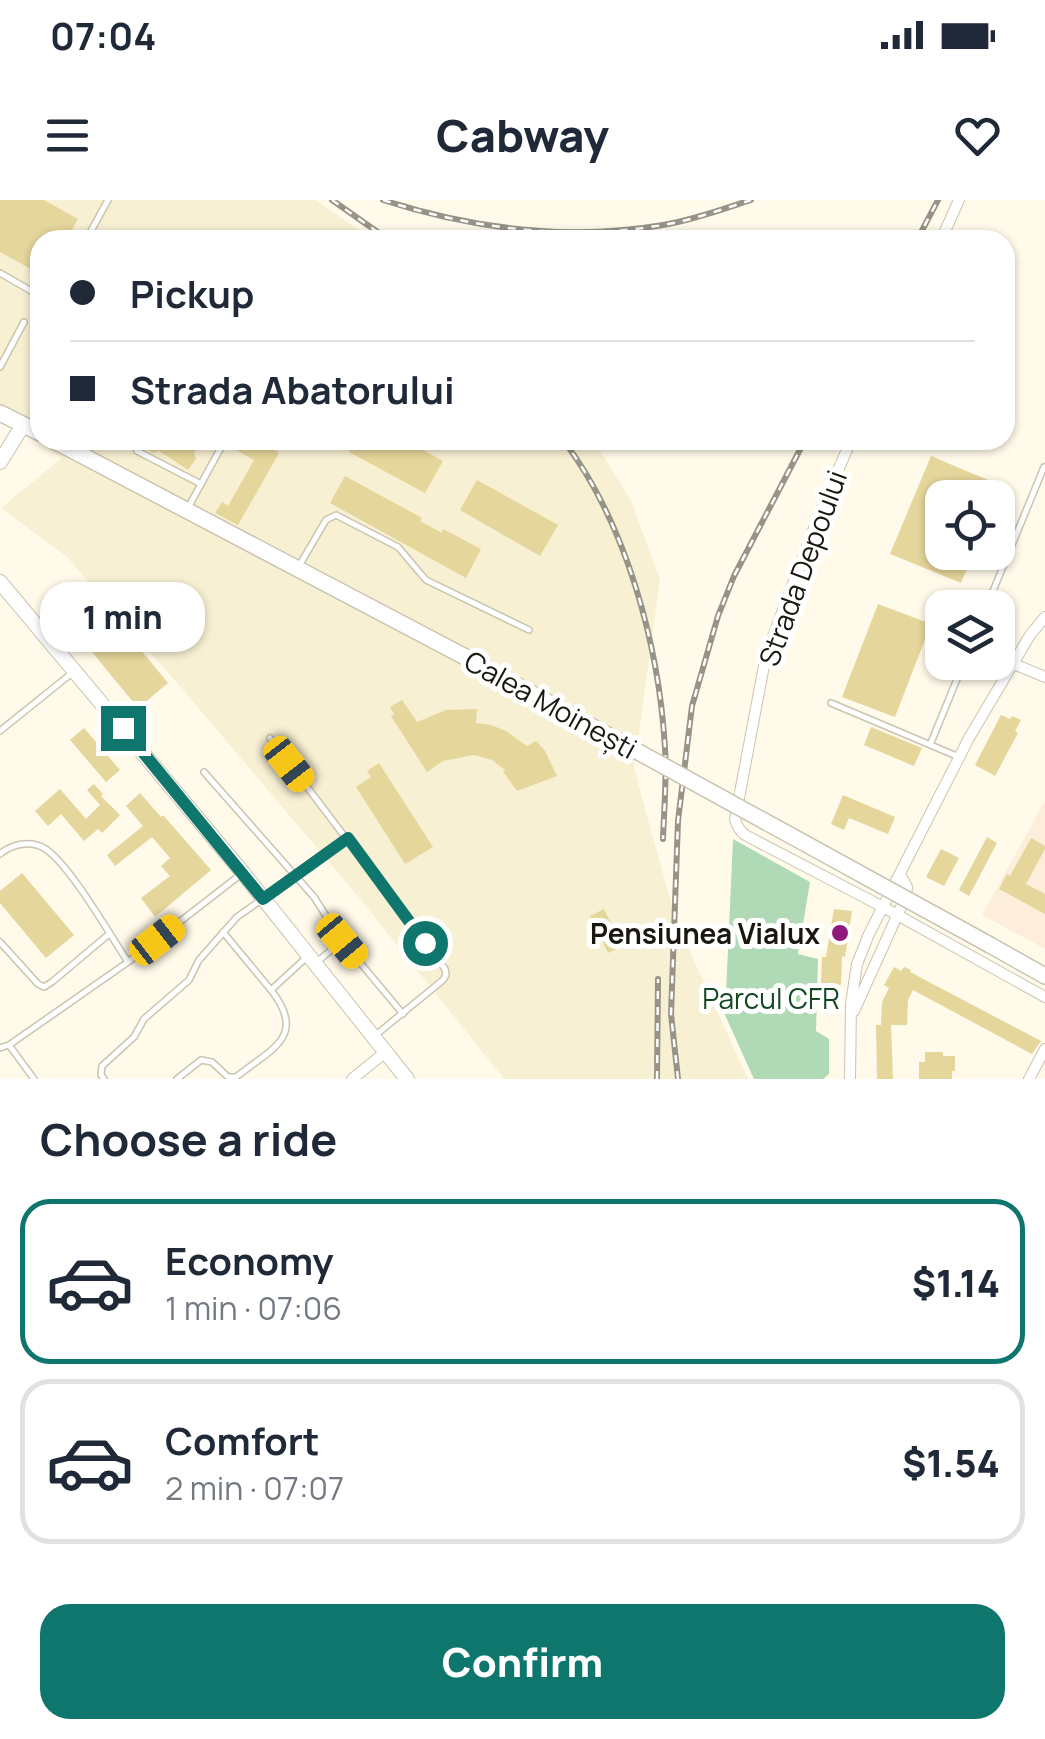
<!DOCTYPE html>
<html lang="en">
<head>
<meta charset="utf-8">
<style>
  :root { --surface:#fff; --page:#f6f6f7; --text:#1f2937; --muted:#747a83; --line:#e0e1e3; --accent:#0f766e }
  body { margin:0; font-family:Manrope,sans-serif; background:var(--page); color:var(--text); height:100vh; display:flex; flex-direction:column; font-size:38px; white-space:nowrap }
  * { box-sizing:border-box; margin:0 }
  p { font-size:32px; color:var(--muted) }
  .icon { flex:none; width:55px; height:55px; fill:none; stroke:currentColor; stroke-width:2; stroke-linecap:round; stroke-linejoin:round }
  .map { position:relative; height:879px; overflow:hidden }
  .details { display:flex; flex-direction:column; background:var(--surface); flex:1 }
  .details>* { flex:none }
  .banner { position:absolute; left:30px; top:30px; width:985px; height:220px; border-radius:30px; box-shadow:0 2px 8px #0004; display:grid; align-content:center; height:220px; padding:0 40px; background:var(--surface) }
  .tools { position:absolute; left:925px; top:280px; display:grid; gap:20px }
  .tools a { display:grid; place-items:center; width:90px; height:90px; border-radius:20px; background:var(--surface); box-shadow:0 2px 8px #0004; font-size:50px }
  .end { position:absolute; width:45px; height:45px; margin:-22px; border:12px solid #0f766e; background:#fff; box-shadow:0 0 0 5px #fff }
  .from { border-radius:50% }
  .bubble { position:absolute; height:70px; border-radius:30px; background:var(--surface); box-shadow:0 2px 8px #0004; font-size:32px; font-weight:800; line-height:70px; text-align:center }
  .car { position:absolute; width:30px; height:60px; margin:-30px -15px; border-radius:12px; box-shadow:0 0 8px 2px #0007; background:linear-gradient(#f5c518 24%,#345 0 40%,#f5c518 0 76%,#345 0 86%,#f5c518 0) }
  .banner b { display:flex; align-items:center; gap:35px; height:95px; font-size:38px }
  .banner b+b { border-top:2px solid var(--line) }
  .banner i { width:25px; height:25px; background:var(--text) }
  ul { padding:0; list-style:none }
  li { display:flex; align-items:center; gap:30px; height:165px; margin:0 20px 15px; padding:0 20px; border:5px solid var(--line); border-radius:30px }
  li div { flex:1 }
  li b { display:block; font-size:38px }
  li em { font-style:normal; font-weight:800 }
  li.active { border-color:var(--accent) }
  li>.icon { width:90px; height:90px; stroke-width:1.5 }
  h2 { padding:0 40px; font-size:45px; line-height:120px }
  .primary-button { display:flex; gap:20px; margin-top:auto; padding:20px 40px }
  .primary-button a { flex:1; height:115px; border-radius:30px; background:var(--accent); color:#fff; font-size:40px; font-weight:800; line-height:115px; text-align:center }
  .status { display:flex; justify-content:space-between; align-items:center; height:70px; padding:0 50px; background:var(--surface); direction:ltr }
  .status svg { height:28px; fill:currentColor }
  header { display:flex; justify-content:space-between; align-items:center; height:130px; padding:0 40px; background:var(--surface); font-size:45px; font-weight:800 }
  .map>svg:first-child { display:block }
</style>
</head>
<body>
<div class="status"><b>07:04</b><svg viewBox="0 0 49 12"><path d="M0 12V9h3v3zM5 12V6h3v6zM10 12V3h3v9zM15 12V0h3v12zM26 1h20v11H26zM47 4h2v5h-2z"/></svg></div>
<header><svg class="icon" aria-label="menu" viewBox="0 0 24 24"><path d="M4 6h16M4 12h16M4 18h16"/></svg>Cabway<svg class="icon" aria-label="heart" viewBox="0 0 24 24"><path d="M12 20l-8-8c-3-5 5-10 8-4 3-6 11-1 8 4z"/></svg></header>
<div class="map">
<svg width="1045" height="879" viewBox="0 0 1045 879">
  <rect width="100%" height="100%" fill="#fffae9"/>
  <path fill="#f8f0d3" d="M0 0H316L373 40H40V240H593L631 300 660 380 634 568 676 721 748 879H504L361 700 184 491 67 357 1 308 62 258 0 220Z"/>
  <path fill="#fdeedb" d="M1045 601V749L982 715Z"/>
  <path fill="#b0d9b5" d="M733 639 810 682 798 754 818 759 816 831 829 839V874L823 879H754L725 815Z"/>
  <path fill="#e5d69c" d="M0 0H44L78 19 72 29 82 34 80 39 40 40V74L0 52Z
    M144 240H203L194 253 196 259 188 270 159 251 154 253 146 249Z
    M231 240H256L279 253 238 325 215 313 222 302 228 306 254 260 229 246Z
    M344 240H405L443 261 425 293 349 252 352 246Z
    M931 256 1002 286 997 298H942V352H974L961 383 890 354Z
    M345 276 422 318 420 321 442 333 443 329 481 349 466 378 330 303Z
    M477 280 558 325 540 356 460 310Z
    M103 404 168 483 138 508 73 429Z
    M878 404 931 424 895 517 842 497Z
    M402 500 417 522 446 510 477 509 476 523 491 525 506 531 527 546 536 541 545 551 557 576 517 591 503 572 505 570 492 560 474 555 443 561 427 572 391 516 394 514 390 507Z
    M1001 515 1010 519 1012 516 1021 520 1015 531 1018 533 995 576 975 565Z
    M871 527 922 548 914 566 864 545Z
    M84 528 120 570 106 582 70 540Z
    M379 563 433 647 405 664 356 587 371 577 367 571Z
    M94 584 103 594 101 596 120 615 102 633 98 629 84 641 61 614 48 626 35 611 60 589 86 619 100 605 87 590Z
    M140 593 161 617 163 615 211 670 155 717 141 698 170 676 161 666 170 658 152 637 115 666 107 655 143 626 126 606Z
    M843 595 895 617 888 634 849 618 844 630 831 624Z
    M987 637 997 643 969 696 959 690Z
    M1031 638 1045 646V649L1026 684 1045 694V714L999 689 1007 674 1010 676Z
    M941 649 959 658 944 686 926 677Z
    M22 673 74 735 46 758 0 703V691Z
    M604 709 622 746 608 753 590 716Z
    M834 709 852 711 845 757 842 756 841 785 821 784 822 757H826Z
    M894 767 901 771 904 767 911 770 910 772 1041 841 1032 854 913 790 908 800 907 825H891L893 879H877L876 825H881L882 802 889 788 884 785Z
    M925 852H943V856H955V871H952V879H919V862H925Z"/>
  <g fill="none" stroke-linecap="round" stroke-linejoin="round">
    <g stroke="#cac4b0" stroke-width="8">
      <path id="lane" d="M86 40 108 0
        M0 73 40 96
        M0 167 24 122
        M137 251 201 284
        M188 308 225 240
        M299 366 326 320 336 315 398 347 426 380 529 430
        M986 408 1044 267
        M831 503 959 557
        M0 531 72 473
        M270 538 445 769 446 775 443 780 377 834
        M930 545 964 462
        M204 572 314 697 342 741 403 814
        M0 654C12 644 30 640 44 648 69 663 110 735 128 762
        M223 732 271 790 307 757
        M0 742 38 784 44 787 52 782 109 734
        M318 761 342 741
        M9 845 34 879
        M0 848 9 845 128 762 240 675
        M104 879 101 875 102 866 134 837 144 819 189 780 199 760 237 717 348 639
        M177 879 201 860 212 862 228 877H236C271 849 308 837 271 790"/>
    </g>
    <g stroke="#cac4b0" stroke-width="12">
      <path id="street" d="M941 40 959 0
        M851 240 817 320 766 455 735 619C737 627 740 632 747 636L883 707 1045 797
        M1014 464 1045 477
        M854 811 906 696 907 687 900 674
        M352 879 387 851
        M850 879 851 804 857 764 869 734 969 538 1030 435 1045 417
        M1029 879 1045 849"/>
    </g>
    <g stroke="#cac4b0" stroke-width="16">
      <path id="secondary" d="M0 262 23 225
        M0 382 243 673 407 879"/>
    </g>
    <g stroke="#cac4b0" stroke-width="18">
      <path id="primary" d="M0 213 40 233
        M53 240 469 459
        M990 745 1045 776"/>
    </g>
    <use href="#lane" stroke="#fff" stroke-width="5"/>
    <use href="#street" stroke="#fff" stroke-width="10"/>
    <use href="#secondary" stroke="#fff" stroke-width="14"/>
    <use href="#primary" stroke="#fff" stroke-width="15"/>
    <g stroke="#979387" stroke-width="6">
      <path id="rail" d="M332 0 389 40
        M383 0C472 29 570 41 663 25 693 20 723 9 751 0
        M917 40 938 0
        M563 240C626 322 659 445 665 548 667 578 664 609 663 639
        M657 879 658 779
        M678 879 671 814 678 621 692 506 718 416 734 376 805 240"/>
    </g>
    <use href="#rail" stroke="#fff" stroke-width="2.5" stroke-dasharray="8" stroke-linecap="butt"/>
    <g stroke="#cac4b0" stroke-width="18" stroke-linecap="butt">
      <path id="primary-bridge" d="M469 459 990 745"/>
    </g>
    <use href="#primary-bridge" stroke="#fff" stroke-width="15"/>
  </g>
  <g fill="none" stroke-linecap="round" stroke-linejoin="round">
    <path stroke="#0f766e" stroke-width="12" d="M123 528 263 699 348 638 425 743"/>
  </g>
  <circle fill="#8e1a7b" stroke="#fff" stroke-width="4" cx="840" cy="733" r="10"/>
  <g text-anchor="middle" dominant-baseline="central" stroke-width="10" stroke-linejoin="round" paint-order="stroke">
    <g font-size="28" fill="#19170f" stroke="#fff">
      <text transform="translate(802 368) rotate(-70)">Strada Depoului</text>
      <text transform="translate(551 504) rotate(29)">Calea Moinești</text>
    </g>
    <g font-size="28" font-weight="bold" fill="#19170f" stroke="#fff" text-anchor="end">
      <text x="820" y="733">Pensiunea Vialux</text>
    </g>
    <g font-size="28" fill="#144821" stroke="#fff">
      <text x="771" y="798">Parcul CFR</text>
    </g>
  </g>
</svg>
<div class="tools">
<a><svg class="icon" aria-label="locate" viewBox="0 0 24 24"><circle cx="12" cy="12" r="6"/><path d="M12 2v4M12 18v4M2 12h4M18 12h4"/></svg></a>
<a><svg class="icon" aria-label="layers" viewBox="0 0 24 24"><path d="M12 4l9 5-9 5-9-5zM3 14l9 5 9-5"/></svg></a>
</div>
<i class="end from" style="left:425px;top:743px"></i>
<i class="end" style="left:123px;top:528px"></i>
<div class="bubble" style="left:40px;top:382px;width:165px">1 min</div>
<i class="car" style="left:289px;top:564px;rotate:142deg"></i>
<i class="car" style="left:157px;top:740px;rotate:52deg"></i>
<i class="car" style="left:342px;top:741px;rotate:140deg"></i>
<div class="banner">
<b><i class="from"></i>Pickup</b>
<b><i></i>Strada Abatorului</b>
</div>
</div>
<section class="details">
<h2>Choose a ride</h2>
<ul>
<li class="active"><svg class="icon" aria-label="car" viewBox="0 0 24 24"><path d="M5 17H2v-5l4-1 3-4h7l3 4 3 1v5h-3M9 17h6M6 11h13"/><circle cx="7" cy="17" r="2"/><circle cx="17" cy="17" r="2"/></svg><div><b>Economy</b><p>1 min · 07:06</p></div><em>$1.14</em></li>
<li><svg class="icon" aria-label="car" viewBox="0 0 24 24"><path d="M5 17H2v-5l4-1 3-4h7l3 4 3 1v5h-3M9 17h6M6 11h13"/><circle cx="7" cy="17" r="2"/><circle cx="17" cy="17" r="2"/></svg><div><b>Comfort</b><p>2 min · 07:07</p></div><em>$1.54</em></li>
</ul>
<div class="primary-button"><a>Confirm</a></div>
</section>
</body>
</html>
